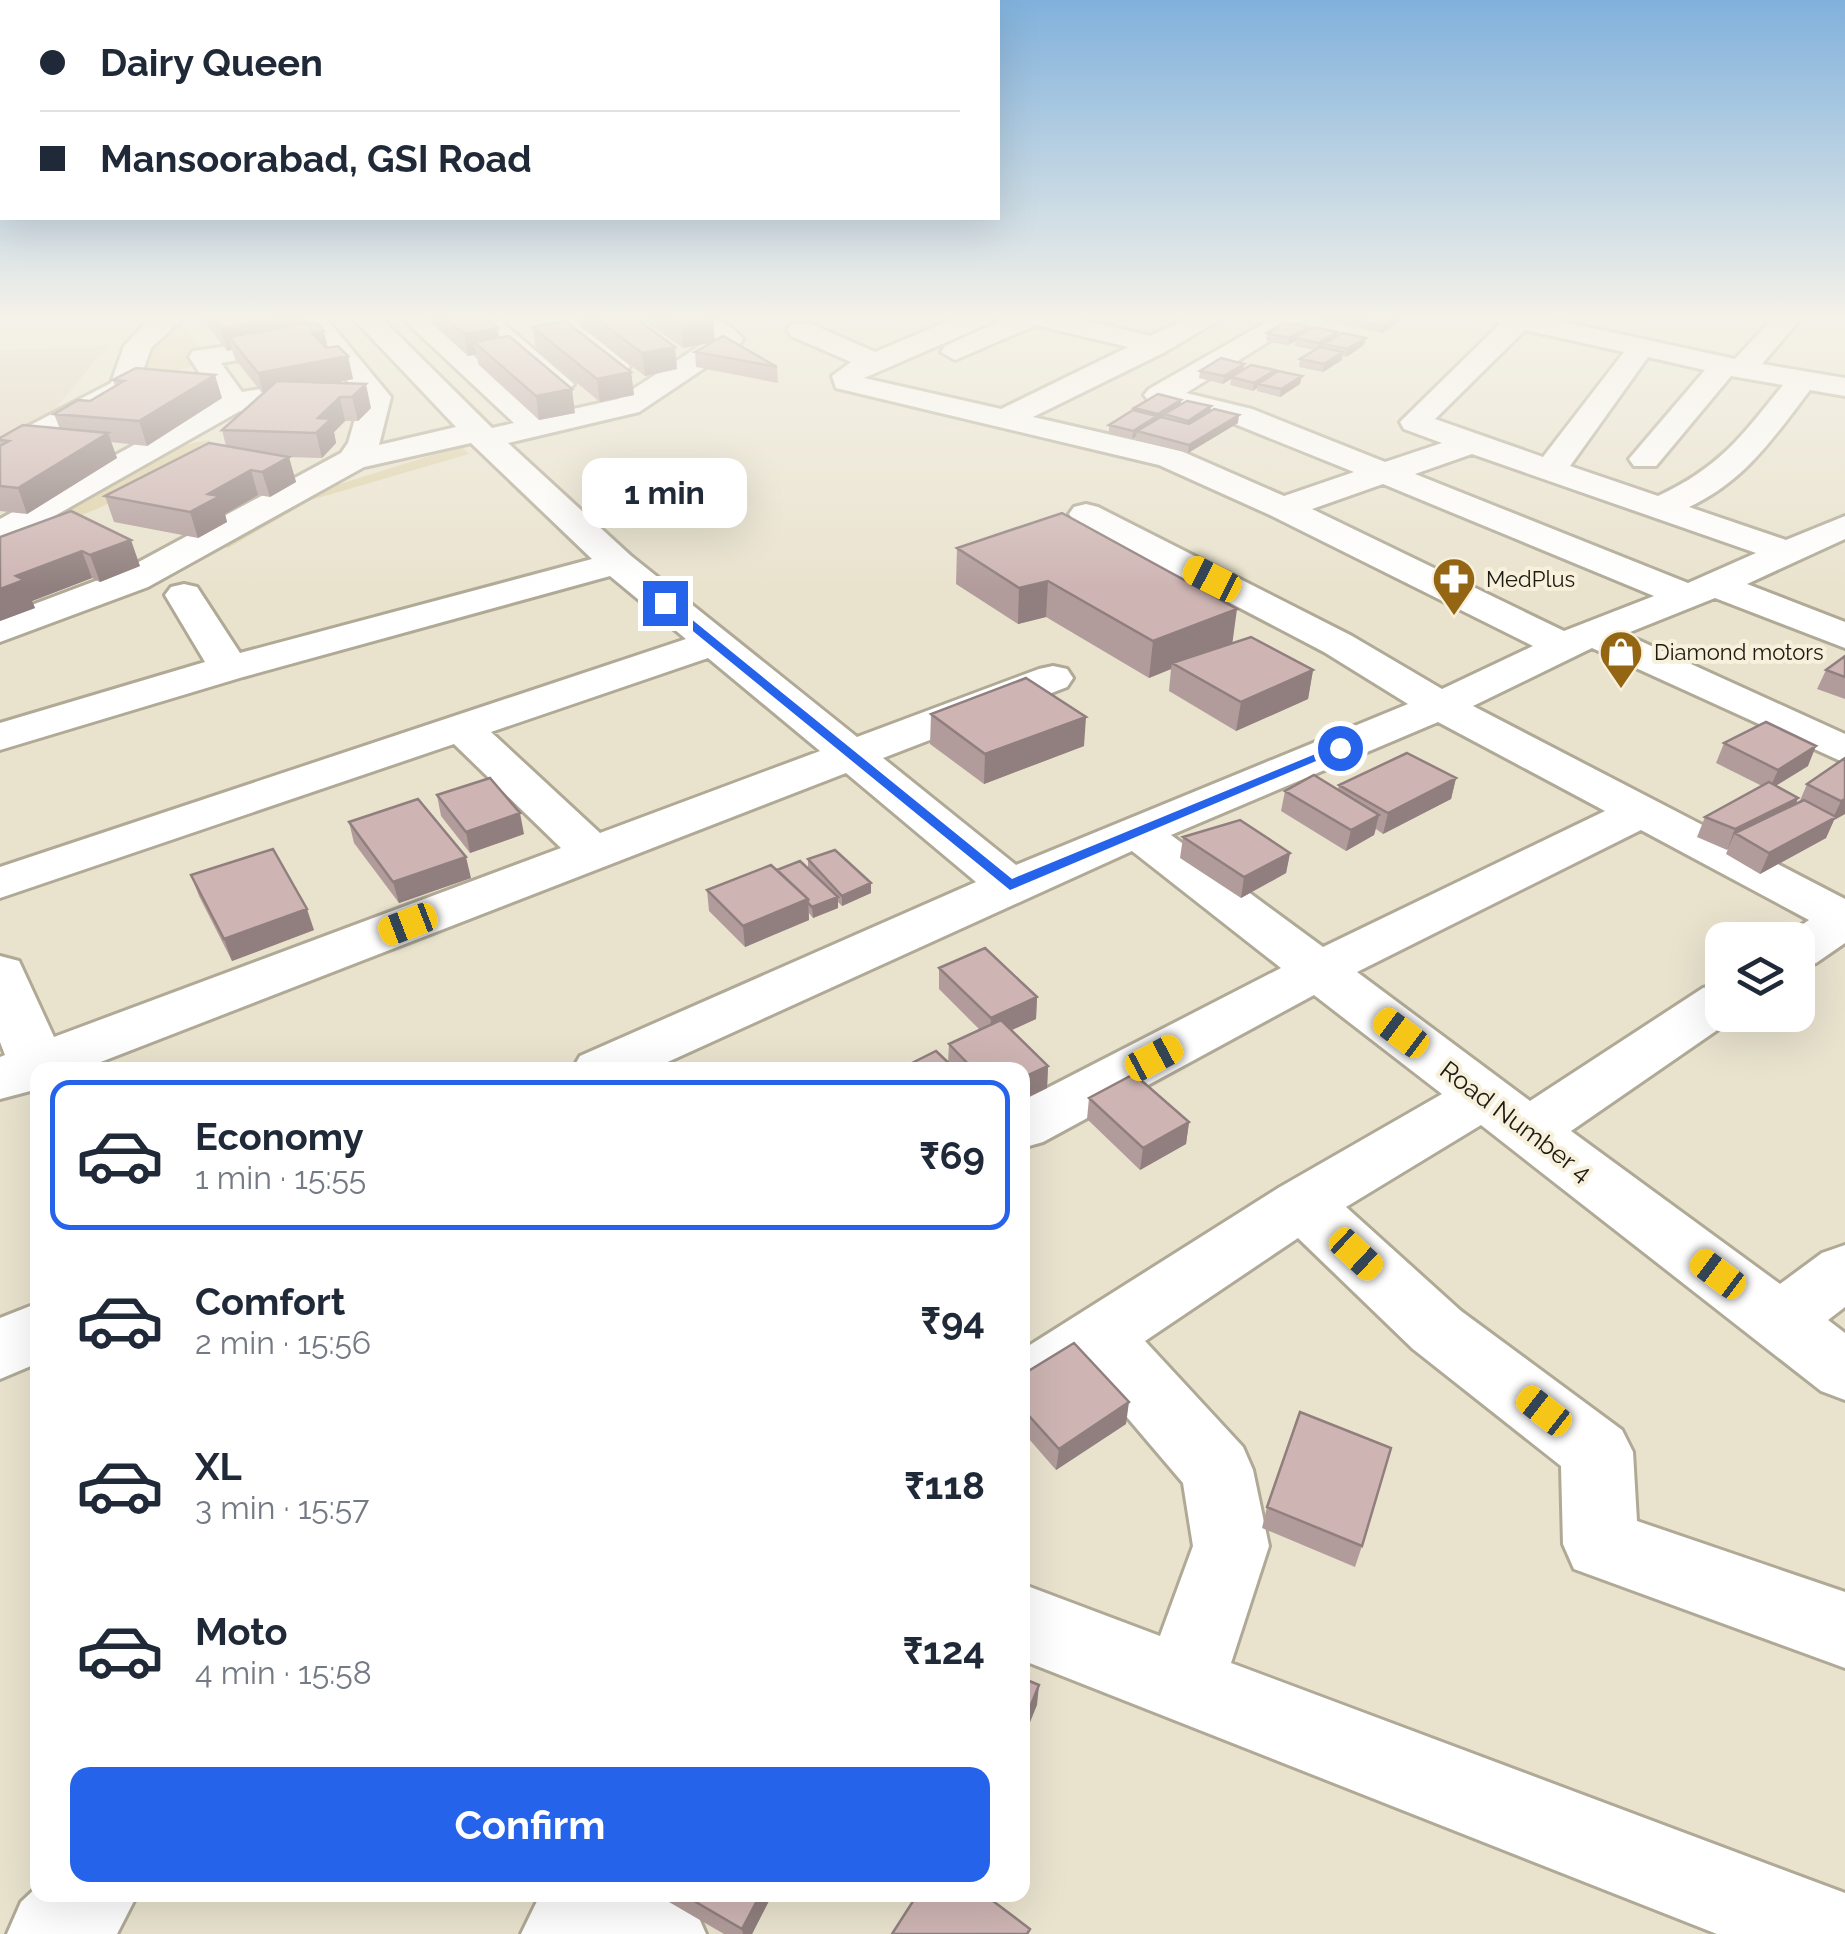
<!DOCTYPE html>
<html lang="en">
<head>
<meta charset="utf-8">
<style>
  :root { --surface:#fff; --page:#f2f2f3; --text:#1f2937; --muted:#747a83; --line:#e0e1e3; --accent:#2563eb }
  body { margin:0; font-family:Raleway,sans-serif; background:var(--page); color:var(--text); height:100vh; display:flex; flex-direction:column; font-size:38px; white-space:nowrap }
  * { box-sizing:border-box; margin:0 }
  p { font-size:32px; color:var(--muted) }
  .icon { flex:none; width:55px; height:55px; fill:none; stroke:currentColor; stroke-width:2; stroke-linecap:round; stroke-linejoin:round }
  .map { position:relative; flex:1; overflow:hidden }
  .details { position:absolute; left:30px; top:1062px; width:1000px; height:840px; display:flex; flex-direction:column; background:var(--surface); border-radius:20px; box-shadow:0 10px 40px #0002 }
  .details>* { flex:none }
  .top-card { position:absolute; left:0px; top:0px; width:1000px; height:220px; box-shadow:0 10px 40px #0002; display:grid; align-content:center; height:220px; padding:0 40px; background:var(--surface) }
  .controls { position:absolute; left:1705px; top:922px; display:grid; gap:20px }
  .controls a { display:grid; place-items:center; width:110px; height:110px; border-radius:20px; background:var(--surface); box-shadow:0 10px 40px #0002; font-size:50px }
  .end { position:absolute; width:45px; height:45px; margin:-22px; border:12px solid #2563eb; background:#fff; box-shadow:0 0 0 5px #fff }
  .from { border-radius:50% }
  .bubble { position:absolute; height:70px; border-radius:20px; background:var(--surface); box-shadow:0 10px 40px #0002; font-size:32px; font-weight:700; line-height:70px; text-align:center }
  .car { position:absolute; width:30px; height:60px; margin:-30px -15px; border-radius:12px; box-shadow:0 0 8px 2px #0007; background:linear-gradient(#f5c518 24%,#345 0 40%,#f5c518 0 76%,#345 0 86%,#f5c518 0) }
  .top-card b { display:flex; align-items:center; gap:35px; height:95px; font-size:38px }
  .top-card b+b { border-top:2px solid var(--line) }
  .top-card i { width:25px; height:25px; background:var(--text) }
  ul { padding:18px 0 0; list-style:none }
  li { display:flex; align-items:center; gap:30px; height:150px; margin:0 20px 15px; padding:0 20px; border:5px solid transparent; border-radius:20px }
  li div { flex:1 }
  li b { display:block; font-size:38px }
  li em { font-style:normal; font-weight:700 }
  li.current { border-color:var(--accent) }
  li>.icon { width:90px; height:90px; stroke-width:1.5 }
  .action { display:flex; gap:20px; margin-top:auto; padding:20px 40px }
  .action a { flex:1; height:115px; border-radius:20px; background:var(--accent); color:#fff; font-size:40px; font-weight:700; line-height:115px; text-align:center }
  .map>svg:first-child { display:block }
</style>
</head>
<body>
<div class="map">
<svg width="1845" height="1934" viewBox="0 0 1845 1934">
  <rect width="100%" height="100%" fill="#e9e3ce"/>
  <path fill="#e0d4c0" d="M107 346 49 417 0 442V351Z"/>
  <path fill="#ded2a8" d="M181 324 212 360C192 368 167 374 147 370L141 361 161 336Z
    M210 440 209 445C178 463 86 526 53 519L55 514C97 490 162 444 210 440Z
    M461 446 469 454 311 500 228 548 225 545 321 490Z"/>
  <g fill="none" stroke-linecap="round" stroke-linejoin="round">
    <g stroke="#afa996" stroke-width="6">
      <path id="minor" d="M151 317H184L151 348 135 393 0 464V441L111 383 124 346Z
        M298 317H325L391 397 379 445 456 427 352 317H380L492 428 514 423 401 317H430L542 416 618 399 710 339 681 317C706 317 726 318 743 339L739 345 639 412 508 443 630 555 857 737 1039 669 1053 666 1067 669 1073 678 1067 687 883 758 1016 865 1408 704 1324 652 1074 521 1069 514 1074 507 1086 504 1098 507 1352 636 1442 689 1533 646 1270 515 1159 465 836 388 832 376 851 362 791 336 787 330 791 324H811L875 352 958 317H994L990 323 864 378 1001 409 1128 347 1036 325 955 360 941 352 945 346 1009 317H1071L1150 336 1190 317H1224L1165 352 1033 417 1181 451 1284 496 1354 472 1230 422 1149 401 1144 395 1149 389 1275 317H1308L1186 393 1252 409 1385 462 1442 443 1404 429 1400 422 1500 324 1491 317H1541L1735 359 1774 317H1802L1762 364 1845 378V396L1810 390C1774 437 1745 481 1689 507L1786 540 1845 516V539L1747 584 1845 622V648L1715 598 1625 634 1845 734V763L1592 648 1473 706 1845 899V943L1816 963 1798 967V940H1779L1809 920 1641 830 1357 972 1530 1101 1703 988 1722 983V1015H1739L1571 1131 1780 1284 1822 1253 1845 1245V1307L1828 1320 1845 1333V1400L1821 1391 1481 1125 1346 1207 1461 1311 1622 1430 1633 1452 1637 1521 1845 1592V1668L1574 1569 1563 1544 1561 1466 1413 1349 1298 1238 1145 1341 1243 1447 1253 1470 1269 1546 1231 1663 1845 1893V1934H1717L1022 1660V1584L1160 1636 1193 1546 1183 1483 1092 1376 1046 1407 1022 1415V1350L1280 1187 1442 1094 1314 995 1043 1142 1022 1148V1101L1281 968 1132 851 650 1070H572L580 1056 976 882 846 773 80 1070H38V1089L0 1099V1057L5 1055 0 1042V956L19 961 54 1037 561 848 454 744 0 898V867L686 639 610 576 243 677 0 750V723L205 662 165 595 171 587 184 584 197 587 240 653 592 559 471 443 364 467 148 587 0 642V617L122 571 341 453 348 443 361 398 317 342 304 349 221 363 242 392 328 378 338 381 343 387 338 393C305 401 274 410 240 411L12 540 0 544V519L217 399 189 357 193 351 311 334ZM1525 330 1624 352 1543 457 1435 419ZM1648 357 1705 370 1629 459 1634 466H1656L1731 376 1783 385C1741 437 1720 467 1658 496L1570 466ZM1472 454 1756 553 1688 583 1415 474ZM1383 484 1654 596 1564 631 1312 509ZM708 658 820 751 600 833 491 732ZM1438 722 1605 811 1323 947 1171 835Z
        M467 317H496L574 384 569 390H549Z
        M540 317H570L630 366 626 372H606Z
        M38 1303V1363L0 1379V1318Z
        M38 1886V1895H137L117 1934H7L21 1902Z
        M540 1895H683L692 1902 706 1934H521Z"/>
    </g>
    <use href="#minor" fill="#fff" fill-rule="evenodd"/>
  </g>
  <path fill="#b19c9b" d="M201 317H307L308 323 328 348 348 356 353 379 333 383 371 408 358 421H345L334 432 336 443 322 458 288 457 296 482 270 497 258 495 225 514 227 522 198 538 114 522 105 496 226 446 222 430 263 394 235 359 232 350 227 351Z
    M425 317H485L499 338 575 413 539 420 478 364 477 354 468 356Z
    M568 317H634L677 369 645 376 580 326 578 317 570 319Z
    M639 317H708L714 341 777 367 778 383 696 367 695 352 710 343 683 348Z
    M1309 317H1407L1402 320 1400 319 1399 322 1382 333 1360 328 1361 325 1356 328 1334 323 1335 320 1331 323Z
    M532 327 631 372 634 395 600 402 536 349Z
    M1307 331 1336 337 1366 338 1364 345 1346 357 1342 356V360L1323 372 1299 367 1300 359 1315 350 1295 346 1296 341 1288 345 1266 341 1267 333Z
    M1243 370 1274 373 1300 384 1280 397 1257 391V388L1253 391 1230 385 1231 379 1223 384 1199 378 1200 371Z
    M113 380 222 398 147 446 111 442 117 458 27 514 0 511V438L60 429 54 414 90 401 115 386Z
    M1181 400V404L1210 411 1238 423 1188 453 1136 440V437L1132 439 1109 433V425L1134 410V408Z
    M71 511 140 566 100 582 92 578 32 601 35 608 0 621V537Z
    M957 548 1313 670 1308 699 1236 731 1169 691 1171 669 1149 678 1046 617 1018 624 956 584Z
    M1845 656V699L1817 689 1826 670Z
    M931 714 1084 746 984 784 930 744Z
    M1724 743 1808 766 1775 786 1798 798 1796 804 1799 803 1807 784 1845 758V814L1834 820 1826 838 1760 874 1726 854 1728 849 1727 850 1697 837 1705 817 1762 786 1716 763Z
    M1456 778 1451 799 1383 834 1376 829 1374 835 1346 851 1281 811 1285 791 1338 789 1339 785Z
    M437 795 524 834 470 853 441 816Z
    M349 822 471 878 399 903 354 843Z
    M1183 837 1290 853 1286 873 1241 898 1180 858Z
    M808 859 871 893 842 906 838 902V908L813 918 809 913V920L745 947 709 911 707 890 777 870 808 869Z
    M191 875 314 930 232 961 199 896Z
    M939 968 1037 997 1036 1019 1011 1030 1048 1066 1047 1088 1022 1100V1070H898L948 1063 949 1044 980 1030 939 989Z
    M1089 1098 1189 1122 1186 1144 1140 1170 1087 1119Z
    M1022 1375 1126 1424 1056 1470 1022 1431Z
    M1267 1507 1362 1546 1355 1567 1262 1528Z
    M667 1895H772L752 1934H724L669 1902Z"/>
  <path fill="#907f7e" d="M290 317H307L312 336 229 337 232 350 227 351 221 329Z
    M1397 317H1400L1399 322 1382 333 1384 326Z
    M713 320 715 342 683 348 681 326Z
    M1308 327 1307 334 1296 338V341L1288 345 1289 338Z
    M498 328 501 350 474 342 477 354 468 356 464 334Z
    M324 331 329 353 312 333Z
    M1337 332 1336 339 1324 344V347L1317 351 1318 343Z
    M1366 338 1364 345 1346 357 1347 349Z
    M675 347 677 369 645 376 642 353Z
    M1343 352 1342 360 1323 372 1324 364Z
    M348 356 353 379 264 396 258 373Z
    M1244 364 1243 371 1223 384 1224 376Z
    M1275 370 1274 378 1258 384 1257 388 1253 391 1254 383Z
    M631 372 634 395 600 402 597 379Z
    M215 375 222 398 147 446 139 421Z
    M1302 376 1300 384 1280 397 1281 389Z
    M366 384 371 408 358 421 352 397Z
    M572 389 575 413 539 420 536 396Z
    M340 397 345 421 334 432 336 443 322 458 316 433 318 418Z
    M1181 400 1180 408 1164 414V418L1157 422 1158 414Z
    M1211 406 1210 415 1187 429 1188 421Z
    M1239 415 1238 423 1188 453 1189 445Z
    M1157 416 1156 425 1137 431 1136 437 1132 439 1133 431Z
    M108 433 117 458 27 514 18 488Z
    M289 457 296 482 270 497 262 472Z
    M251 470 258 495 225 514 227 522 198 538 190 512 208 494Z
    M131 540 140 566 100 582 90 555Z
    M82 551 92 578 32 601 35 608 0 621V589L16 576Z
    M1048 581 1046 617 1018 624 1019 588Z
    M1237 609 1232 646 1172 663 1171 669 1149 678 1153 641Z
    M1313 670 1308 699 1236 731 1241 702Z
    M1086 717 1084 746 984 784 985 754Z
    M1816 746 1808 766 1769 790 1778 770Z
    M1456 778 1451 799 1383 834 1388 813Z
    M1798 798 1790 818 1735 833 1727 850 1735 829Z
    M1845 799V814L1834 820 1826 838 1760 874 1769 853 1833 818 1841 801Z
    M520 813 524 834 470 853 466 832Z
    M1379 815 1374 835 1346 851 1351 830Z
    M1290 853 1286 873 1241 898 1244 877Z
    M466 857 471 878 399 903 393 882Z
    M871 883V893L842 906V896Z
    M838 897V908L813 918 812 907Z
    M808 899 809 920 745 947 743 926Z
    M307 909 314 930 232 961 224 939Z
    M1037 997 1036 1019 990 1040 991 1018Z
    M1048 1066 1047 1088 1022 1100V1078Z
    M1189 1122 1186 1144 1140 1170 1143 1148Z
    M1129 1402 1126 1424 1056 1470 1059 1449Z
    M1039 1685 1037 1705 1022 1742V1727Z
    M760 1895H772L752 1934H743L742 1929Z"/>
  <path fill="#ceb5b4" stroke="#907f7e" stroke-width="2.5" d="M211 317H290L221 329Z
    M445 317H485L498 328 464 334Z
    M594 317H634L675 347 642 353Z
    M668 317H708L713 320 681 326Z
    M1341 317H1363L1358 321Z
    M1368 317H1397L1384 326 1361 321Z
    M565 321 631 372 597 379 532 327Z
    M315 322 324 331 312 333 326 348 338 346 348 356 258 373 229 337Z
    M1285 322 1308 327 1289 338 1267 333Z
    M1314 327 1337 332 1318 343 1296 338Z
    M1342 333 1366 338 1347 349 1324 344Z
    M509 336 572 389 536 396 474 342Z
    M723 336 777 367 695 352Z
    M1320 347 1343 352 1324 364 1300 359Z
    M1221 358 1244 364 1224 376 1200 371Z
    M1251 365 1275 370 1254 383 1231 377Z
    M136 368 215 375 139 421 54 414 78 400 90 401 124 381 113 380Z
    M1278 371 1302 376 1281 389 1258 384Z
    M277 381 366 384 352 397H340L318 418 331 419 316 433 222 430Z
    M1158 394 1181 400 1158 414 1134 408Z
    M1187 401 1211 406 1188 421 1164 414Z
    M1214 409 1239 415 1189 445 1137 431 1161 417 1189 424Z
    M1133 410 1157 416 1133 431 1109 425Z
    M23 425 108 433 18 488 0 486V446L9 441 0 440V438Z
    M209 443 289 457 262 472 251 470 208 494 220 496 190 512 105 496Z
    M71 511 131 540 90 555 82 551 16 576 24 580 0 589V537Z
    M1062 513 1237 609 1153 641 1048 581 1019 588 957 548Z
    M1251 637 1313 670 1241 702 1172 663Z
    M1845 656V677L1826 670Z
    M1026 678 1086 717 985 754 931 714Z
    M1766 722 1816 746 1778 770 1724 743Z
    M1407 753 1456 778 1388 813 1339 785Z
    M1845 758V799L1841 801 1807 784Z
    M1314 775 1379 815 1351 830 1285 791Z
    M490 778 520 813 466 832 437 795Z
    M1769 782 1798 798 1735 829 1705 817Z
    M418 799 466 857 393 882 349 822Z
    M1804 800 1836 817 1769 853 1735 833Z
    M1240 820 1290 853 1244 877 1183 837Z
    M273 849 307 909 224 939 191 875Z
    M835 850 871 883 842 896 808 859Z
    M800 861 838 897 812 907 808 903V899L777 870Z
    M771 865 808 899 743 926 707 890Z
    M985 948 1037 997 991 1018 939 968Z
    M1001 1020 1048 1066 1022 1078V1070H974L949 1044Z
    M936 1051 956 1070H898Z
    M1134 1074 1189 1122 1143 1148 1089 1098Z
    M1074 1343 1129 1402 1059 1449 1022 1408V1375Z
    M1300 1412 1391 1448 1362 1546 1267 1507Z
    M1022 1678 1039 1685 1022 1727Z
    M684 1895H760L742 1929Z
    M917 1895H985L1030 1929 1027 1934H892Z"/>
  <linearGradient id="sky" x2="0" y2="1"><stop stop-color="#80b1dc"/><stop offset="0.54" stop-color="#f5f2e9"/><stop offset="1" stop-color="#f5f2e9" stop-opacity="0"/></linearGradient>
  <rect width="1845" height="588" fill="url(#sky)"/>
  <path fill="#2563eb" d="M661 601H669L1012 879 1335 746 1347 748 1010 890 661 605Z"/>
  <defs>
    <g id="pharmacy-pin" transform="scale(2.25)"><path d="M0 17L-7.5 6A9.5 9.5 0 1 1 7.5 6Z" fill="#946614" stroke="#f7f0db"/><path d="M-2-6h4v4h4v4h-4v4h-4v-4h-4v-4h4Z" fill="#fff"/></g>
    <g id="shop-pin" transform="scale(2.25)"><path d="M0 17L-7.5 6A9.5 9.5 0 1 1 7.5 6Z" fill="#946614" stroke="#f7f0db"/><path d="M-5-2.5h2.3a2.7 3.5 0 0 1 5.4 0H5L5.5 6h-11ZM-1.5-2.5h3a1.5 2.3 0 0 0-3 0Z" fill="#fff"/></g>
  </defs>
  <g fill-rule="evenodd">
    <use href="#pharmacy-pin" x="1454" y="579"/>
    <use href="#shop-pin" x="1621" y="652"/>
  </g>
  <g text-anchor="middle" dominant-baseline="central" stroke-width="8" stroke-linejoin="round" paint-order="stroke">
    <g font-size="22" fill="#1d1a13" stroke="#f7f0db" text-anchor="start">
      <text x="1486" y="579">MedPlus</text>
      <text x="1654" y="652">Diamond motors</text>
    </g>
    <g font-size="25" fill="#1d1a13" stroke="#f7f0db">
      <text transform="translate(1516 1121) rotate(37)">Road Number 4</text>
    </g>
  </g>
</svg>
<div class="controls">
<a><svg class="icon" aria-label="layers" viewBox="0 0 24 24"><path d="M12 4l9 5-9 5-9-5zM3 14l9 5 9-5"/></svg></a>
</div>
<i class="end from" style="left:1340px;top:748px"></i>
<i class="end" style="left:665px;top:603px"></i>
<div class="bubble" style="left:582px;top:458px;width:165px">1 min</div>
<i class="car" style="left:1212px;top:579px;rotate:297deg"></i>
<i class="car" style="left:408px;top:924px;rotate:249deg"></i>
<i class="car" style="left:1401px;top:1033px;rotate:307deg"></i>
<i class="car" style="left:1154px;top:1058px;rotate:62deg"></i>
<i class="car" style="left:1356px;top:1254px;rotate:133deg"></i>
<i class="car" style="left:1718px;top:1274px;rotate:307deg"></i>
<i class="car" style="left:1544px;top:1411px;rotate:308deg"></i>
<div class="top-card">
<b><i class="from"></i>Dairy Queen</b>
<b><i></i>Mansoorabad, GSI Road</b>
</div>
<section class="details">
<ul>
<li class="current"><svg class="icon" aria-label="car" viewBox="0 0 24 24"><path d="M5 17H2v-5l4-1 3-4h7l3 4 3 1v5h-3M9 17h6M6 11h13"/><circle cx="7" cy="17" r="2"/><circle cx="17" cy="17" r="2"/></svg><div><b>Economy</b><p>1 min · 15:55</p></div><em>₹69</em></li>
<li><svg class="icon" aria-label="car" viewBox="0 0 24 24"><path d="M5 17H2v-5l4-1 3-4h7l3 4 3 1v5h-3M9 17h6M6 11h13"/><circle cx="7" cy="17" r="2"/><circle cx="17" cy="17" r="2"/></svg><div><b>Comfort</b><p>2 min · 15:56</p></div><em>₹94</em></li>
<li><svg class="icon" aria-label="car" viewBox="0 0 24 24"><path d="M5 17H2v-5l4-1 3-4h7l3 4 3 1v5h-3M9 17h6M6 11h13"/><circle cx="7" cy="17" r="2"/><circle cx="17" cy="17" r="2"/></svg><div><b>XL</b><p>3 min · 15:57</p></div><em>₹118</em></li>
<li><svg class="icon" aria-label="car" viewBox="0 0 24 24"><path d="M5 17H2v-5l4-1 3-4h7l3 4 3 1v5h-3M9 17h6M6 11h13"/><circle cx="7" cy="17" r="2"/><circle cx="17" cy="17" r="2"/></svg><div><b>Moto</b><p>4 min · 15:58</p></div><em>₹124</em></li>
</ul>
<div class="action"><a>Confirm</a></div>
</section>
</div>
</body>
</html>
